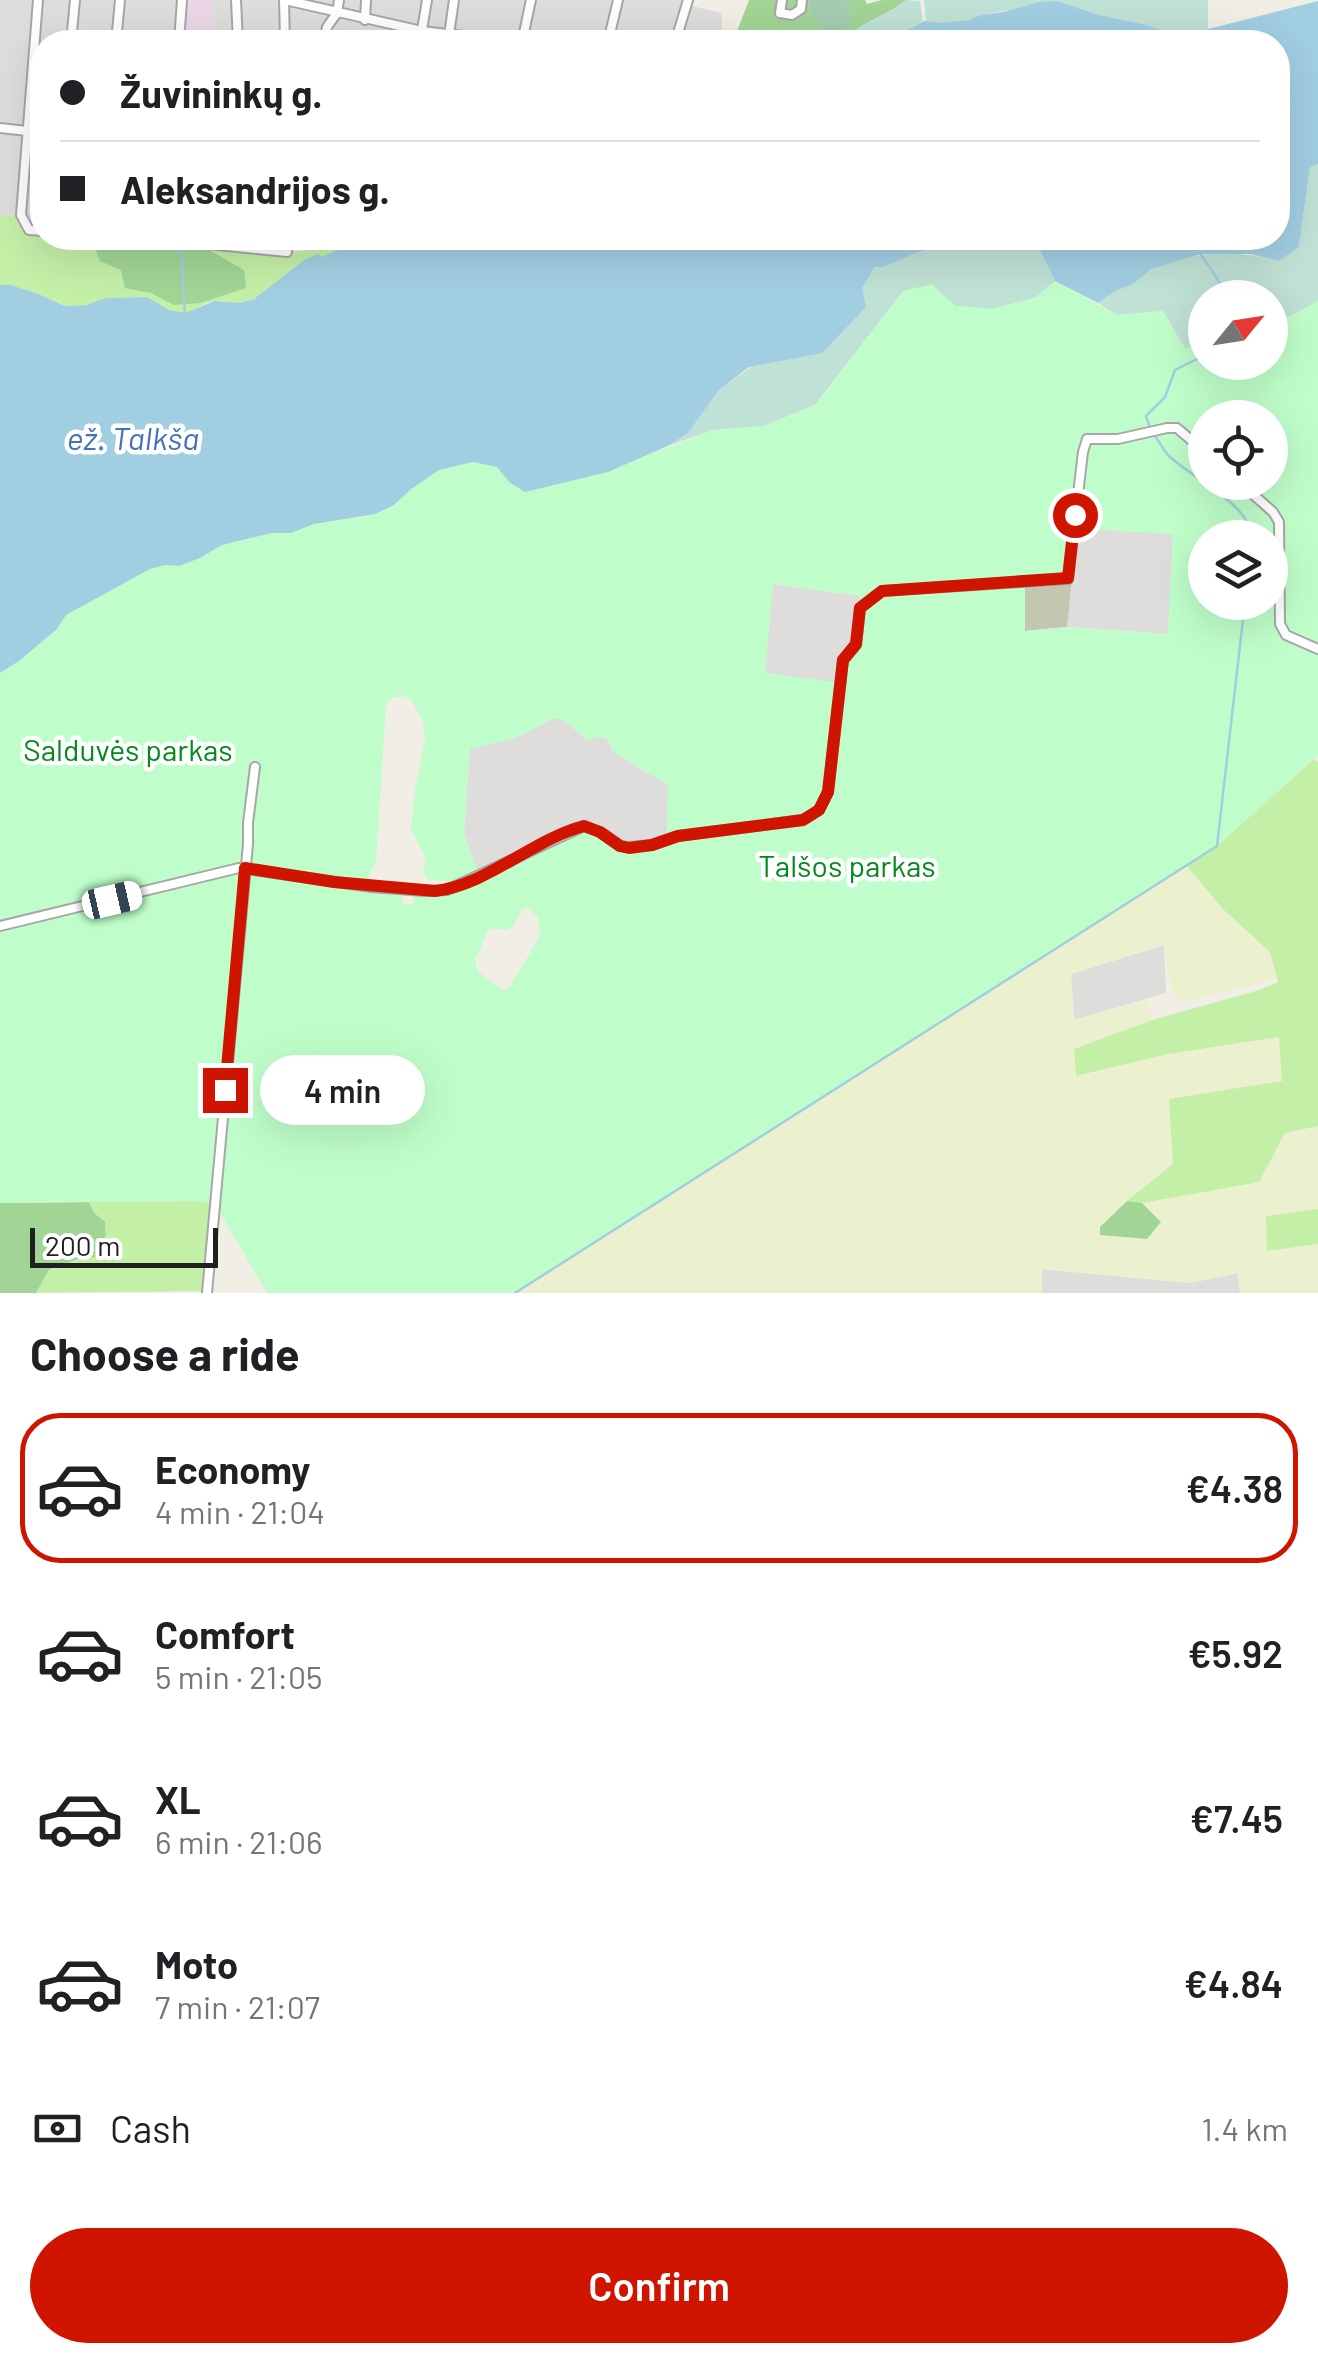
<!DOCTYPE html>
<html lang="en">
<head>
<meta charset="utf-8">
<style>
  :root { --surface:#fff; --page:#f6f6f6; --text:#202124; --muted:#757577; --line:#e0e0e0; --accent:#cf1400 }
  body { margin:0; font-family:Barlow,sans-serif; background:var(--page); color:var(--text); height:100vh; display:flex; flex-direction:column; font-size:38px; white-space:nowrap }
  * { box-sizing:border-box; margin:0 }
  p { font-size:32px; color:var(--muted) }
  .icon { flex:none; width:55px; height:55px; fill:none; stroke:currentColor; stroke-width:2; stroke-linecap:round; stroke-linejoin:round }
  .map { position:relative; height:1293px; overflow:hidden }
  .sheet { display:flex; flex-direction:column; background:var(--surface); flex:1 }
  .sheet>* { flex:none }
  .top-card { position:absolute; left:30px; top:30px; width:1260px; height:220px; border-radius:40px; box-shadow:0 10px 40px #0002; display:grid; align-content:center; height:220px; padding:0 30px; background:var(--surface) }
  .needle { width:65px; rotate:60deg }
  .tools { position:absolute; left:1188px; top:280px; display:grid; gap:20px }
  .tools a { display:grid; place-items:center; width:100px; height:100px; border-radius:50%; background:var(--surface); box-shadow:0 10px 40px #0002; font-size:50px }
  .scale { position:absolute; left:30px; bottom:25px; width:188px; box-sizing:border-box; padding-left:10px; border:5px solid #202020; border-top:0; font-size:28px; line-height:35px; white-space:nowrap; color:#202020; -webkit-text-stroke:8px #fff; paint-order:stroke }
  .end { position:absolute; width:45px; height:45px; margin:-22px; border:12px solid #cf1400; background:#fff; box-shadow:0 0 0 5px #fff }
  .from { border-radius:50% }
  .bubble { position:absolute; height:70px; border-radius:35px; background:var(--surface); box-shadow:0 10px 40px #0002; font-size:32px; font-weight:600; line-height:70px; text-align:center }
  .car { position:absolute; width:30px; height:60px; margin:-30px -15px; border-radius:12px; box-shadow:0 0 8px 2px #0007; background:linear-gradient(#fff 24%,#345 0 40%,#fff 0 76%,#345 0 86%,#fff 0) }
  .top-card b { display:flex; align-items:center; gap:35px; height:95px; font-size:38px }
  .top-card b+b { border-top:2px solid var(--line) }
  .top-card i { width:25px; height:25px; background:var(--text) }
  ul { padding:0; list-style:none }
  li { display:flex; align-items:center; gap:30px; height:150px; margin:0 20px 15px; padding:0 10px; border:5px solid transparent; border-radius:40px }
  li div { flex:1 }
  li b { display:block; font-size:38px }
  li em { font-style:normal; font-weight:600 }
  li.current { border-color:var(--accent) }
  li>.icon { width:90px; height:90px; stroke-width:1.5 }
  h2 { padding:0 30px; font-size:45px; line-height:120px }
  .pay { display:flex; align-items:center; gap:25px; height:110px; padding:0 30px; font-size:38px }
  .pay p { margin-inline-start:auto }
  .primary-button { display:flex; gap:20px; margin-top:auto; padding:20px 30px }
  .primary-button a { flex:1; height:115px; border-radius:60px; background:var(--accent); color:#fff; font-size:40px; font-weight:600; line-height:115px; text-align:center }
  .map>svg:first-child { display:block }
</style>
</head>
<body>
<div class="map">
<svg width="1318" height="1293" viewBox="0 0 1318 1293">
  <rect width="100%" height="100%" fill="#f1eee5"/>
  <path fill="#dedddc" d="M0 0H182L179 42H42V231L29 230 21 215 0 216Z
    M211 0H688V5L722 13V42H214Z
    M1078 528 1173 533 1168 634 1067 627Z
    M772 584 861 596 856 645 841 684 765 673Z
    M552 719H562L589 741 596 736 607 739 613 752 668 785 667 841 479 876 464 832 470 748 515 738Z
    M1164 945 1166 993 1074 1020 1071 974Z
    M1041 1269 1190 1283 1238 1273 1240 1293H1042Z"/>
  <path fill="#ebd6e5" d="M182 0H211L214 42H179Z"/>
  <path fill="#c4c7af" d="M1072 581 1067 627 1025 631V585Z"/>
  <path fill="#ebf1cf" d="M1187 866 1223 909 1270 952 1276 977 1258 984 1182 1002 1173 995 1163 945 1071 974 1074 1020 1148 1000 1152 1020 1074 1048 1077 1076 1168 1054 1279 1037 1283 1081 1173 1164 1127 1201 1100 1227V1235L1147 1239 1160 1222 1142 1203 1259 1182 1285 1133 1318 1126V1209L1266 1216 1268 1251 1318 1244V1293H1240L1237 1273 1190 1283 1042 1269V1293H515Z"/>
  <path fill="#c3efa7" d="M21 215 29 230 42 231V238H147L287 252 305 251 346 238H380L346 246 322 258 304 260 254 299 240 303 219 301 208 303 185 314 169 310 146 297 106 298 86 305 64 306 39 294 11 285H0V216Z
    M1314 759 1318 762V1126L1285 1133 1259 1182 1142 1203 1127 1201 1173 1164 1169 1099 1282 1081 1279 1037 1168 1054 1076 1076 1074 1049 1152 1020 1256 991 1278 982 1270 952 1223 909 1187 866 1217 846Z
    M197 1201 215 1204 207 1291 36 1293 49 1271 86 1256 94 1213 89 1202Z
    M1318 1209V1244L1267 1251 1266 1216Z"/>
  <path fill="#a2d496" d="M749 0H808L811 17H852L847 0H865L867 4 882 0H906C886 17 860 21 843 42H777L775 35 736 34Z
    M91 239 204 247 244 270 246 288 200 303 174 305 151 293 125 288 121 270 100 261Z
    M1127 1201 1142 1203 1161 1222 1147 1239 1100 1235V1227Z
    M89 1202 94 1213 105 1222 106 1259 86 1256 49 1270 36 1293H0V1203Z"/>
  <path fill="#c0e1d5" d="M906 0 920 1 923 21 905 31 897 42H843C860 21 886 17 906 0Z
    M924 0H1208V29L1181 36 1143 24 1099 15 1058 1 980 15C963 23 945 24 926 22Z
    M1318 164V301L1291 316 1270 322V298H1205V342L1185 349 1163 311 1117 315 1098 303C1115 291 1134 276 1153 268 1193 251 1237 250 1279 261L1299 247 1310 167Z
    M991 238C1042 237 1033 237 1055 281L1035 298 992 309 955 306 903 291 815 405 764 426 713 430 670 445 688 433 719 390 862 288 875 267H884L918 252Z"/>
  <path fill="#a4ccae" d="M808 0H847L852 17 849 26 830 36 811 17Z"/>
  <path fill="#bffeca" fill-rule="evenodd" d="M1055 281 1117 315 1163 311 1184 349 1205 342V362H1270V322L1291 316 1318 301V755L1217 846 515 1293H267L215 1204 197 1201 0 1203V673L19 661 57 629 66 615 150 569 165 565H179L200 558 222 545 272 533H291L314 524 375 514 394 505 410 490 439 470 473 462 497 467 509 482 591 477 713 430 764 426 816 405 903 291 932 284 955 306 992 309 1035 298ZM1205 418H1270V482H1205ZM1078 529 1173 534 1168 634 1067 627 1025 631V586L1072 581ZM1205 538H1270V602H1205ZM773 584 860 596 856 644 843 660 841 683 765 673ZM402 696 410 698 423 721 425 740 415 789 411 829 425 857 423 872 427 879 449 881 448 892 415 895 413 903 409 905 404 904 401 894 368 891V878L376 860 386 705 391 698ZM552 719H562L589 741 596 736 607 739 613 752 668 785 667 841 620 846 584 826 479 876 464 832 470 749 515 738ZM528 907 538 918 540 936 509 988 503 990 477 971 475 958 480 951 487 931 492 928C516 933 513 925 522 909Z"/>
  <path fill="#a2cee2" d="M1058 1 1099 15 1143 24 1181 36 1318 1V164L1310 167 1299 247 1279 261 1250 254H1201L1151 269 1133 284 1115 291 1098 303 1055 281 1036 242 1029 238H1278V42H897L905 31 924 21 941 23 968 20 980 15 1003 12 1039 2Z
    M380 238H991L918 252 884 267H875L862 288 866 307 822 353 749 367 719 390 688 433 670 445 608 472 525 492 509 482 497 467 473 462 439 470 410 490 394 505 375 514 314 524 291 533H272L222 545 200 558 179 566 165 565 150 569 66 615 57 629 19 661 0 673V285H11L39 294 64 306 86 305 106 298 147 297 169 310 185 313 215 301 240 303 254 299 304 260 318 254 322 257 346 246Z"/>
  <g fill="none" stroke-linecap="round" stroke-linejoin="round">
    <path stroke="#a2cee2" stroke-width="2.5" d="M181 246 185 314
      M1200 253 1230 298
      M1150 428 1146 416 1165 397 1175 370 1201 357 1205 343
      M1154 435C1159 441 1163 449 1168 455 1191 478 1251 504 1252 538
      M515 1293 1217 846 1245 602"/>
    <g stroke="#a7a7a7" stroke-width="12">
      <path id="minor" d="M38 0 21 215 29 230 42 231
        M236 0 238 42
        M284 0 285 42
        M285 0 422 31 514 42
        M782 0 780 13 792 15 801 9 802 0
        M365 20 366 0
        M71 42 75 0
        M116 42 120 0
        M179 42 182 0
        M324 42 327 27 337 13 339 0
        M420 42 427 0
        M448 42 454 0
        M522 42 531 0
        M608 42 618 0
        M678 42V33L688 0
        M0 128 27 131
        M147 238 287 252 286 238
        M341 238V239
        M1239 482 1273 512 1279 522 1280 624 1286 635 1318 649
        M0 926 239 868 371 887 424 891 447 890 584 826 600 832 620 846 629 847 652 845 678 836 803 820 819 810 828 792 843 660 856 645 860 608 882 591 1068 579 1083 452 1087 439H1118L1167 428H1177L1205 452
        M207 1293 248 844V823L255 767"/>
    </g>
    <use href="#minor" stroke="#fff" stroke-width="8"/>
  </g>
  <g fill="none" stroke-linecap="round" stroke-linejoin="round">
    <path stroke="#cf1400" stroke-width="12" d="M225 1090 245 868 334 882 435 891C487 885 534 839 584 826L600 832 620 846 629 848 652 845 678 836 803 820 819 810 828 792 843 660 856 644 860 608 882 591 1068 578 1075 515"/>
  </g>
  <g text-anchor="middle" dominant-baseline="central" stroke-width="9" stroke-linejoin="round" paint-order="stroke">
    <g font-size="30" fill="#028a1a" stroke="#fff">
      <text x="128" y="749">Salduvės parkas</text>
      <text x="847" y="865">Talšos parkas</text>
    </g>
    <g font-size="32" font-style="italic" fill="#4272b9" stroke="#fff">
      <text x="133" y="437">ež. Talkša</text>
    </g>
  </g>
</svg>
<div class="tools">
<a><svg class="needle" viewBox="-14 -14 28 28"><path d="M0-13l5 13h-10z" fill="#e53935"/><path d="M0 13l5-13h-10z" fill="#757577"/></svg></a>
<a><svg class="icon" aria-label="locate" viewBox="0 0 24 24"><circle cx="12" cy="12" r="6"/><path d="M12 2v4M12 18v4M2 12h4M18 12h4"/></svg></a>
<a><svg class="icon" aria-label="layers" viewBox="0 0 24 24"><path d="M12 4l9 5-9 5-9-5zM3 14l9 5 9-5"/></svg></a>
</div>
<div class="scale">200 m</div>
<i class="end from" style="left:1075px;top:515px"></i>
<i class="end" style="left:225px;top:1090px"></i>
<div class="bubble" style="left:260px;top:1055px;width:165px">4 min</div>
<i class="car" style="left:112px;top:900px;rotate:77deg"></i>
<div class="top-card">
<b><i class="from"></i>Žuvininkų g.</b>
<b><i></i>Aleksandrijos g.</b>
</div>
</div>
<section class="sheet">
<h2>Choose a ride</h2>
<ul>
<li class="current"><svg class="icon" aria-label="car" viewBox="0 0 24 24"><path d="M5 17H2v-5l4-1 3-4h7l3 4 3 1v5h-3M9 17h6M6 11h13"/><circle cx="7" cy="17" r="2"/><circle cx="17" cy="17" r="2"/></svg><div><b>Economy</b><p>4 min · 21:04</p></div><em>€4.38</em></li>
<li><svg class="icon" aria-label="car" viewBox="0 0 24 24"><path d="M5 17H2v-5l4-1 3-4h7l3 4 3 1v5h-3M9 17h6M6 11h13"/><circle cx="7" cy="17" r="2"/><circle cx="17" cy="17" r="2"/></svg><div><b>Comfort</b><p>5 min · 21:05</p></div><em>€5.92</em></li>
<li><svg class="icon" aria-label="car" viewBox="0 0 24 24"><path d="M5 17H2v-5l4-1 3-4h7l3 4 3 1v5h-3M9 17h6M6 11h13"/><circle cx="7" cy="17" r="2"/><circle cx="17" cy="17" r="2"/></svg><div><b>XL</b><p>6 min · 21:06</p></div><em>€7.45</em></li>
<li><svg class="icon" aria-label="car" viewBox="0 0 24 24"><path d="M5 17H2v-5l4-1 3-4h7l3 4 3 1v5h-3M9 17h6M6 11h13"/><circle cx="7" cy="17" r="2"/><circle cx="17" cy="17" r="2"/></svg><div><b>Moto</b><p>7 min · 21:07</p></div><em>€4.84</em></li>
</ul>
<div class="pay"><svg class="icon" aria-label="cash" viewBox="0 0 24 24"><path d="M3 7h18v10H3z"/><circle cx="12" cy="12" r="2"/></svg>Cash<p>1.4 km</p></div>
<div class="primary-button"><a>Confirm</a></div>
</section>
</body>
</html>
